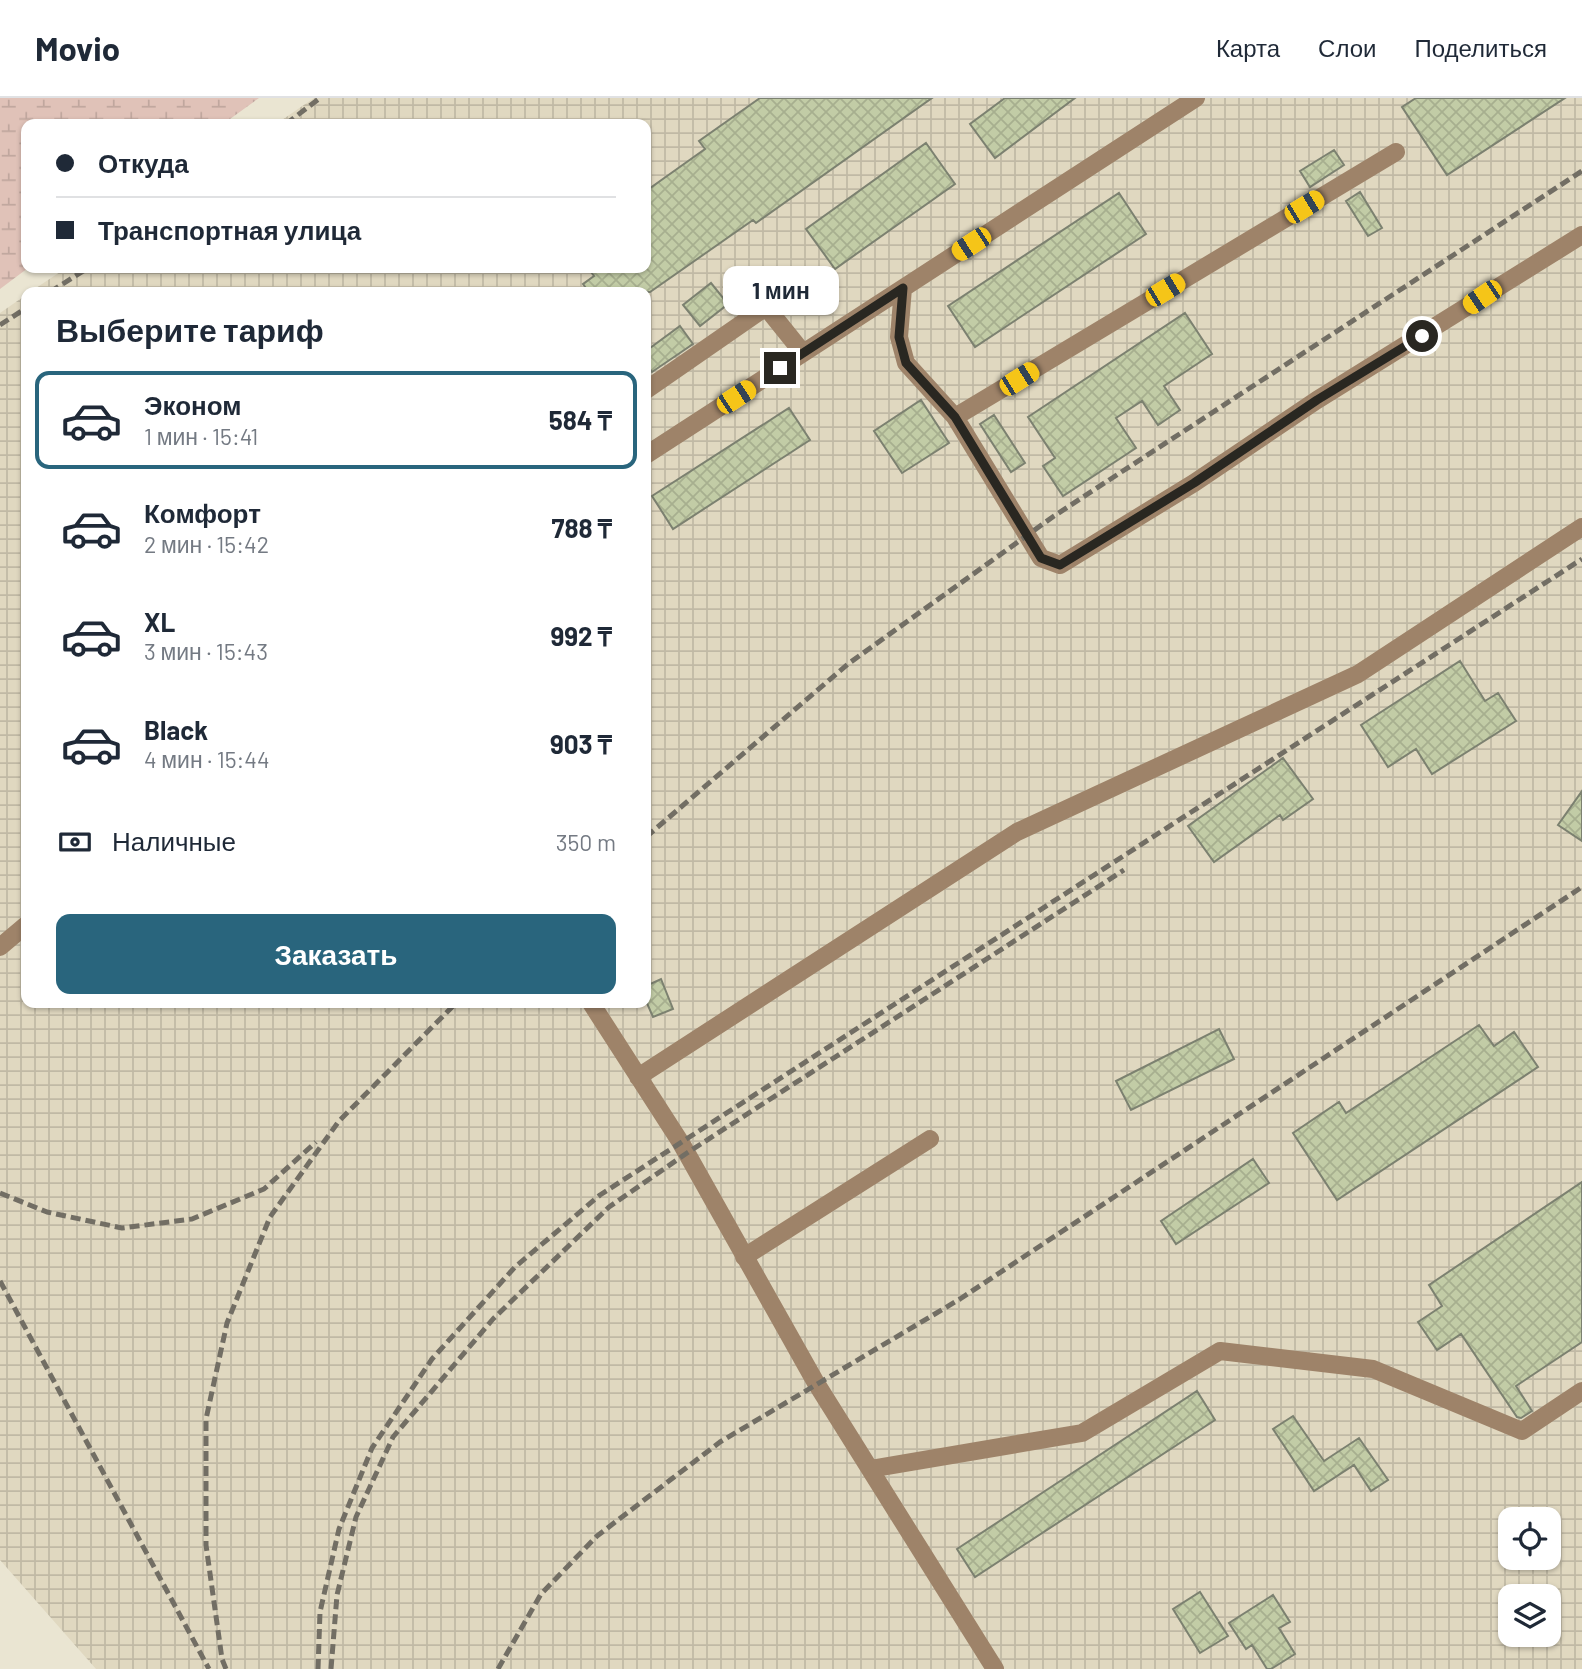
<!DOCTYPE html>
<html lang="ru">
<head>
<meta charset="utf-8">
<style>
  :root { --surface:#fff; --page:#f2f2f3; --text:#1f2937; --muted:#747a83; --line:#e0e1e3; --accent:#29657d }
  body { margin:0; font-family:Barlow,sans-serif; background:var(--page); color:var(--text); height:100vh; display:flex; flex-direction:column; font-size:26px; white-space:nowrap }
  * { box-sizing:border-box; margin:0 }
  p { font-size:23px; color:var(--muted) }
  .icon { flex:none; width:38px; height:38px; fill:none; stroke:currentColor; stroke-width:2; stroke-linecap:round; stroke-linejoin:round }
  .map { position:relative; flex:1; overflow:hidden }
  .details { position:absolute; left:21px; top:189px; width:630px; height:721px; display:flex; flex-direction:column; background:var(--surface); border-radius:14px; box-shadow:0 2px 5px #0004 }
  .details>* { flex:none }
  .top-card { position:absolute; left:21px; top:21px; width:630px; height:154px; border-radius:14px; box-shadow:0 2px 5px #0004; display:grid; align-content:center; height:154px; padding:0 35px; background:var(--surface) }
  .tools { position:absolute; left:1498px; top:1409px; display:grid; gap:14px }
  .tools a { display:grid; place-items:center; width:63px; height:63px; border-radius:14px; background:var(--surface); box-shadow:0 2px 5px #0004; font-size:35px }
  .end { position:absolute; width:32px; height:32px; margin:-16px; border:9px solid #292721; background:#fff; box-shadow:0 0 0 4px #fff }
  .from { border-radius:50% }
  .bubble { position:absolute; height:49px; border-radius:14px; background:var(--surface); box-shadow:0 2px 5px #0004; font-size:23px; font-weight:700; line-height:49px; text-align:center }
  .car { position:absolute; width:21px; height:42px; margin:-21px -10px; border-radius:9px; box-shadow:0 0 5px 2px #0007; background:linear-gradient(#f5c518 24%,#345 0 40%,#f5c518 0 76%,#345 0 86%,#f5c518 0) }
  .top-card b { display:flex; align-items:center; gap:24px; height:66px; font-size:26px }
  .top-card b+b { border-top:2px solid var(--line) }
  .top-card i { width:18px; height:18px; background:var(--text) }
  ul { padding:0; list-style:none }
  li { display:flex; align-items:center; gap:21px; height:98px; margin:0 14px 10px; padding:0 21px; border:4px solid transparent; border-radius:14px }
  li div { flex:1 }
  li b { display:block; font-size:26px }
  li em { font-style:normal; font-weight:700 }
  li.selected { border-color:var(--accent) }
  li>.icon { width:63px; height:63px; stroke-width:1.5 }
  h2 { padding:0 35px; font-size:32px; line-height:84px }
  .pay { display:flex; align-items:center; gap:18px; height:77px; padding:0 35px; font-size:26px }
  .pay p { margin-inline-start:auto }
  .action { display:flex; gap:14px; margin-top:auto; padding:14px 35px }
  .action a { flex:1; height:80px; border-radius:14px; background:var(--accent); color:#fff; font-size:28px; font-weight:700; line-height:80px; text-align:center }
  header { display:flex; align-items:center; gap:42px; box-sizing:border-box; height:98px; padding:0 35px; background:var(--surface); border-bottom:2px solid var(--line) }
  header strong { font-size:33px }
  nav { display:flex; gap:38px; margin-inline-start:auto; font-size:24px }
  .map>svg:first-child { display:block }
</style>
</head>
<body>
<header>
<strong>Movio</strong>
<nav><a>Карта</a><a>Слои</a><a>Поделиться</a></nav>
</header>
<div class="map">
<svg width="1582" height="1571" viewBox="0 0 1582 1571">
  <defs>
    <pattern id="industrial-grid" width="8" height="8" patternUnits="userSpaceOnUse" patternTransform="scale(1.75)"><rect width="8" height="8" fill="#e0d8c0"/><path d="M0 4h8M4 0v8" fill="none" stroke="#c0b9a5"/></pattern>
    <pattern id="wetland-marsh" width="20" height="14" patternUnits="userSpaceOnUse" patternTransform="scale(1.75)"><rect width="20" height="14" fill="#e0c2b8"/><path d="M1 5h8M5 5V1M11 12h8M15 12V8" fill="none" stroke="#c0a79e"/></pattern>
    <pattern id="building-cross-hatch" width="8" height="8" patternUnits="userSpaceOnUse" patternTransform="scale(1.75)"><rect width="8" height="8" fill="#c2cca6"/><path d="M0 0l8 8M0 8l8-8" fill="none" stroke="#a7af8f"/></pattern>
  </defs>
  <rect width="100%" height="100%" fill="#eae5d2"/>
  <path fill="url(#industrial-grid)" fill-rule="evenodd" d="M314 0H1582V1571H96L0 1462V215L26 197V905H646V194H30L66 170H646V26H276ZM1510 1421H1549V1460H1510ZM1510 1498H1549V1536H1510Z"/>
  <path fill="url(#wetland-marsh)" d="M0 0H259L223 26H26V170H28L0 191Z"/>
  <path fill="url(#building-cross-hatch)" stroke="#7c8170" stroke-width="2" d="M760 0H932L756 125 753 122 650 194H589L583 186 594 178 588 170H646V93L705 51 699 43Z
    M1005 0H1075L995 60 970 26Z
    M1416 0H1565L1447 77 1402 9Z
    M926 45 955 86 835 171 806 131Z
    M1334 52 1344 67 1310 89 1300 73Z
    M1360 94 1382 130 1368 138 1346 103Z
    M1119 95 1146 136 975 249 948 208Z
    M711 185 728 206 700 228 683 207Z
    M1185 215 1212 256 1164 288 1180 312 1158 327 1142 303 1116 320 1136 350 1063 398 1043 368 1055 360 1028 319Z
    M680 228 693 246 652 274 646 266V253Z
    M921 302 949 345 902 375 874 333Z
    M789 310 810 342 673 431 652 398Z
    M994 317 1025 365 1011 374 980 326Z
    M1460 563 1485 603 1498 595 1516 623 1432 676 1416 651 1388 669 1361 627Z
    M1283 660 1313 701 1283 722 1280 717 1214 764 1188 728Z
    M1582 693V743L1558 727Z
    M661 881 673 911 653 919 646 903V888Z
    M1479 927 1494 948 1514 934 1538 969 1337 1102 1293 1035 1339 1004 1346 1015Z
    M1219 931 1234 961 1131 1012 1116 983Z
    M1253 1061 1269 1085 1176 1146 1161 1123Z
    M1582 1084V1244L1516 1288 1532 1313 1521 1320 1517 1319 1461 1236 1437 1252 1418 1224 1442 1208 1429 1187Z
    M1197 1293 1215 1322 975 1479 957 1451Z
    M1293 1318 1324 1363 1359 1340 1388 1382 1371 1393 1354 1367 1314 1393 1273 1331Z
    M1200 1494 1228 1538 1200 1555 1173 1511Z
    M1273 1497 1290 1524 1279 1530 1295 1556 1271 1571H1267L1252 1547 1246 1551 1229 1525Z"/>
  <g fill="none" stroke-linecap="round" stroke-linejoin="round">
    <path stroke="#9e8369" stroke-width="18" d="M903 190 899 239 906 265 955 319 1041 460 1060 467 1194 385 1317 302 1582 137
      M646 292 766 209 803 255
      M955 319 1396 54
      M646 357 1196 0
      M0 849 26 827
      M591 905 681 1045 816 1285 995 1571
      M638 979 1017 734 1358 576 1582 429
      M744 1159 930 1041
      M870 1371 1082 1335 1220 1253 1373 1271 1522 1333 1582 1293"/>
    <path stroke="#726e64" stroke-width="5" stroke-dasharray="10 5" stroke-linecap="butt" d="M286 26 320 0
      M50 194 88 170
      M0 227 26 210
      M646 739 848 566 1054 418 1582 73
      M0 1095 47 1114 122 1130 192 1121 264 1091 316 1044
      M0 1183 209 1571
      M226 1571 222 1561 206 1447V1321L227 1225 270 1119 339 1023 456 905
      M318 1571 320 1514 339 1431 372 1350 432 1261 515 1169 600 1097 1582 461
      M331 1571 337 1497 356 1419 393 1339 493 1221 609 1109 687 1055 1124 772
      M498 1571 541 1496 597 1438 720 1344 960 1201 1582 789"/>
  </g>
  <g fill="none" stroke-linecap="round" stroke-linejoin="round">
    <path stroke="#292721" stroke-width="9" d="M780 270 903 190 899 239 906 265 955 319 1041 460 1060 467 1194 385 1317 302 1422 238"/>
  </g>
</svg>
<div class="tools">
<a><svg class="icon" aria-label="locate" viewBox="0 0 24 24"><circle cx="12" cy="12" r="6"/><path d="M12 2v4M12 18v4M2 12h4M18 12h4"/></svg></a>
<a><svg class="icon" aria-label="layers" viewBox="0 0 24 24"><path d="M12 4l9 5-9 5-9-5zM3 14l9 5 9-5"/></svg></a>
</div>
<i class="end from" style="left:1422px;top:238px"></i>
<i class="end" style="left:780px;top:270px"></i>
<div class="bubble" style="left:723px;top:168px;width:116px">1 мин</div>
<i class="car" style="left:1304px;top:109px;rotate:59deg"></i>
<i class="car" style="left:971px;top:146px;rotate:237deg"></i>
<i class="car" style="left:1165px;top:192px;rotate:59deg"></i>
<i class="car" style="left:1482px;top:199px;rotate:236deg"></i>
<i class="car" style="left:1019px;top:281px;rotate:58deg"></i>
<i class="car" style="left:736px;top:299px;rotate:57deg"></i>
<div class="top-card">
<b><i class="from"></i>Откуда</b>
<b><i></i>Транспортная улица</b>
</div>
<section class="details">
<h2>Выберите тариф</h2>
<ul>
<li class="selected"><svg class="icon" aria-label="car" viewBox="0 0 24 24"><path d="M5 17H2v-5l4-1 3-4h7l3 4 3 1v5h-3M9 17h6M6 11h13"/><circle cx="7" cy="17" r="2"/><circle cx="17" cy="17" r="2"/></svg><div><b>Эконом</b><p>1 мин · 15:41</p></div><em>584 ₸</em></li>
<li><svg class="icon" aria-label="car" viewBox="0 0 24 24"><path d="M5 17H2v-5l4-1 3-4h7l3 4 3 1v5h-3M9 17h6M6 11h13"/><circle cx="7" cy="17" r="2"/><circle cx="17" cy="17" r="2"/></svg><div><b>Комфорт</b><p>2 мин · 15:42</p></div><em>788 ₸</em></li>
<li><svg class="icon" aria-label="car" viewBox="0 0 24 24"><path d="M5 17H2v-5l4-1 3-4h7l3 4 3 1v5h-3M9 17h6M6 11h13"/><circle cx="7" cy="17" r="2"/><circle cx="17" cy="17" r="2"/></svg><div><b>XL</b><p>3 мин · 15:43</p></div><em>992 ₸</em></li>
<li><svg class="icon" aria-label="car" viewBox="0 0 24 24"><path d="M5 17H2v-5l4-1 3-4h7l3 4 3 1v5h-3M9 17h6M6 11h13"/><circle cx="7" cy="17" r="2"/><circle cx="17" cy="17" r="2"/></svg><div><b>Black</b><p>4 мин · 15:44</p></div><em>903 ₸</em></li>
</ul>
<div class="pay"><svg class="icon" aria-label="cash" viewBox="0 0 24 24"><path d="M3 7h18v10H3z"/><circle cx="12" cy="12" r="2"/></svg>Наличные<p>350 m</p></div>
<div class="action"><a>Заказать</a></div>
</section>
</div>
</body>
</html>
